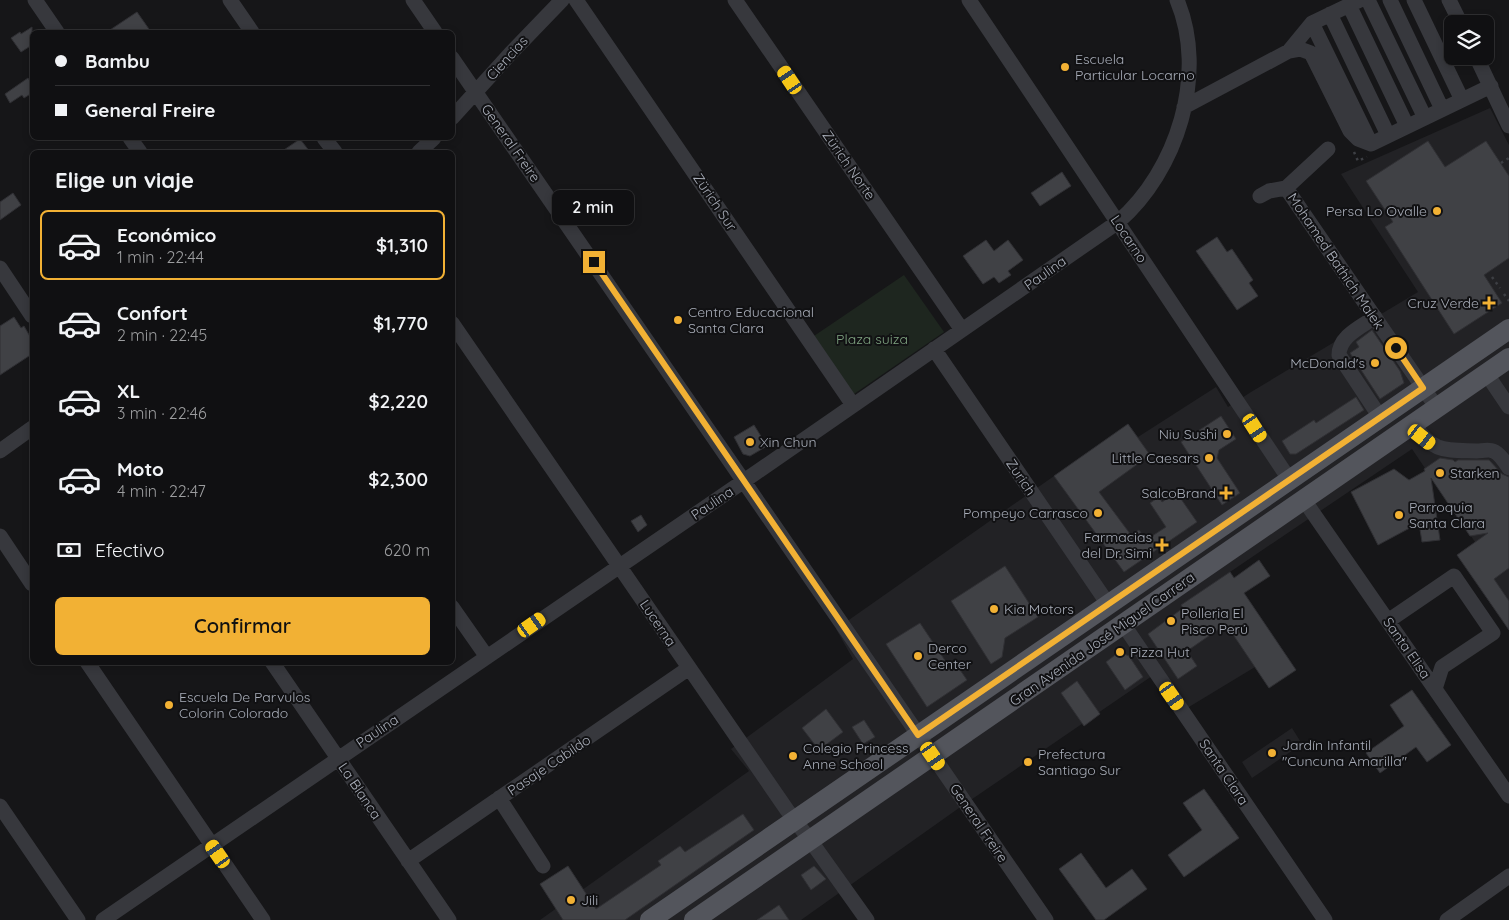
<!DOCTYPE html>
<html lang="es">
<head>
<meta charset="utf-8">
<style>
  :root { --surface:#101012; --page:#19191b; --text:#f1f3f6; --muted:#9c9d9f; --line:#303032; --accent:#f2b134 }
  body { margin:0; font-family:Quicksand,sans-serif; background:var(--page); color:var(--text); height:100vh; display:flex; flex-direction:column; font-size:19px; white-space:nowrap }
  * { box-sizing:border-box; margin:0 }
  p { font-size:16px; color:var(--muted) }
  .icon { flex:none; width:28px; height:28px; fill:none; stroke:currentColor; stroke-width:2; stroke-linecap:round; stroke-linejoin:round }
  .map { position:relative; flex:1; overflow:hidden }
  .sheet { position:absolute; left:30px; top:150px; width:425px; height:515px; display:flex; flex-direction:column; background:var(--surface); border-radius:8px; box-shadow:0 2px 8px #0003,0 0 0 1px var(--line) }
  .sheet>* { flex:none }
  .banner { position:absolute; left:30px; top:30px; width:425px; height:110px; border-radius:8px; box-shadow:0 2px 8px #0003,0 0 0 1px var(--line); display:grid; align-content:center; height:110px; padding:0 25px; background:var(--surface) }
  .buttons { position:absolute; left:1444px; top:15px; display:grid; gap:10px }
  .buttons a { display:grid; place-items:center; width:50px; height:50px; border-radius:8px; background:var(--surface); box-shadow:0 2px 8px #0003,0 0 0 1px var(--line); font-size:25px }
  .end { position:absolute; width:22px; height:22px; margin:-11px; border:6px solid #f2b134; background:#111; box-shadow:0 0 0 2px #111 }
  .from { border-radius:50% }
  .bubble { position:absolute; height:35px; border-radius:8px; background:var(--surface); box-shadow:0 2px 8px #0003,0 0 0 1px var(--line); font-size:16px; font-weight:600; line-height:35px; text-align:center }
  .car { position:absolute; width:15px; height:30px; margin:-15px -8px; border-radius:6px; box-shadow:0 0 4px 1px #0007; background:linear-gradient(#f5c518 24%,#345 0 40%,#f5c518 0 76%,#345 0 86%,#f5c518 0) }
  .banner b { display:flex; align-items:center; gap:18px; height:48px; font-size:19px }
  .banner b+b { border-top:1px solid var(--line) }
  .banner i { width:12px; height:12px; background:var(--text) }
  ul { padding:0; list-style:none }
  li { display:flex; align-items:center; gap:15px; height:70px; margin:0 10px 8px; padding:0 15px; border:2px solid transparent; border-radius:8px }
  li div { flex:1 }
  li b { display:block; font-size:19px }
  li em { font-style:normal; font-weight:600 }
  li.active { border-color:var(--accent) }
  li>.icon { width:45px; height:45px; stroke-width:1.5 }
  h2 { padding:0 25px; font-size:22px; line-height:60px }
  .pay { display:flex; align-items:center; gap:12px; height:55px; padding:0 25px; font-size:19px }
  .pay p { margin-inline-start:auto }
  .action { display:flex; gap:10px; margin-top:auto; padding:10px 25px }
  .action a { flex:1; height:58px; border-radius:8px; background:var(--accent); color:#111; font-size:20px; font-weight:600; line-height:58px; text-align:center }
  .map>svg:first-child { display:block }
</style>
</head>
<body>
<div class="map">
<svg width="1509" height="920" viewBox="0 0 1509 920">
  <rect width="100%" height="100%" fill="#161618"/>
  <path fill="#222225" d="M1490 108 1509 145V630L1457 555 1475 542 1412 449 1230 572 1296 670 1255 667 1179 713 1152 676 959 808 801 920H540L749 771 731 749 853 659 836 629 1128 424 1138 437 1216 387 1228 407 1251 392 1418 292 1341 174Z
    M1292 728 1302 744 1252 778 1242 762Z"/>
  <path fill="#1e261f" d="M904 275 944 332 854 394 814 336Z"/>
  <path fill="#404145" stroke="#303034" d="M137 12 151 32H107Z
    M32 27V45L21 52 11 38 20 32 21 34Z
    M28 78 32 84V93L24 98 22 95 10 103 5 94Z
    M300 139 310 152H281Z
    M1428 141 1445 167 1486 141 1509 176V258L1484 275 1502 303 1454 334 1385 227 1393 222 1366 181Z
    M1062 172 1071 186 1040 206 1031 193Z
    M13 193 21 205 0 220V202Z
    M1217 237 1227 252 1232 249 1253 280 1249 283 1258 296 1237 310 1196 251Z
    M986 240 994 251 1008 240 1023 260 1008 271 1011 275 999 283 994 277 983 284 963 256Z
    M14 317 21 328 24 326 32 340V354L0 375V326Z
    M1372 330 1400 371 1404 383 1380 399 1350 353 1359 347 1356 342Z
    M1356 397 1364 410 1296 454H1290L1282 441 1314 420 1316 423Z
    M1221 416 1236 439 1219 450 1217 458 1240 493 1222 505 1181 442Z
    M1128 424 1150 455 1099 492 1131 535 1139 530 1146 540 1166 527 1150 503 1159 497 1162 502 1171 496 1173 500 1179 496 1197 522 1124 572 1054 476Z
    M754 425 767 446 750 456 743 454 734 437Z
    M1440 458 1453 460 1455 462 1458 460H1489L1502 474 1509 477V568L1494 579 1509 601V630L1457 555 1488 533 1470 536 1431 478 1440 540 1422 542 1419 523 1378 545 1351 492 1394 469 1409 480 1425 471 1424 469Z
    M641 515 647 525 638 532 631 521Z
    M1259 560 1270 576 1244 593 1296 670 1269 688 1226 624 1187 651 1197 666 1178 679 1148 634 1183 608 1181 605 1230 572 1234 578Z
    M1005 566 1038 617 1005 638 1002 657 991 664 951 601Z
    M920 623 952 671 958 667 967 680 927 707 886 644Z
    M1119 652 1129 656 1143 677 1125 690 1106 662Z
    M1077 681 1100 714 1084 726 1061 693Z
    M1412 690 1451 745 1427 762 1416 747 1380 773 1366 753 1404 726 1390 705Z
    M826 709 843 732 819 750 802 728Z
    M864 720 875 737 863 744 852 727Z
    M1204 789 1239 838 1184 877 1168 855 1202 830 1183 803Z
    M743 814 754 830 625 920H563L540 884 568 866 596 909 661 865 658 861 680 846 685 852Z
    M1081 853 1106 888 1132 869 1147 889 1104 920H1096L1059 869Z
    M814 866 826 879 811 890 801 875Z
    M779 905 789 920H757Z"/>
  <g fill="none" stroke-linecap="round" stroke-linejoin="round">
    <path stroke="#3d3f44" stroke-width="2.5" stroke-dasharray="2.5 4" stroke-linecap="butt" d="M1354 152 1358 161 1367 157
      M1501 163 1509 158
      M1492 277 1500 288
      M1504 294 1509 301"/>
    <path stroke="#37383d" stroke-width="15" d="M35 0 57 32
      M230 0 252 32
      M413 0 435 32
      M576 0 853 405
      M735 0 962 330
      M969 0 1289 479
      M1368 0 1425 118
      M1390 0 1442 109
      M1414 0 1462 100
      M1449 0 1461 24
      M1349 5 1407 126
      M1330 14 1388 135
      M1312 23 1371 144
      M1289 51 1300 49 1311 53 1350 131 1358 139 1371 144 1491 86
      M1476 56 1509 126
      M452 58 1046 920
      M1184 107 1289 51 1312 23 1360 0
      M452 118 510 54 562 0
      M130 138 140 152
      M324 138 335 152
      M419 152 434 138
      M1286 188 1437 408
      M1260 196 1269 191 1286 188 1328 149
      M0 268 32 316
      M1375 317C1361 327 1339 336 1339 355L1380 417
      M452 323 787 810 810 840 867 920
      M934 349 1108 604
      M1486 373 1509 407
      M1413 424C1434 453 1444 450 1477 451 1481 451 1489 449 1493 451 1499 453 1505 462 1509 468
      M0 451 32 428
      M1304 500 1509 796
      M0 536 32 584
      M452 607 487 657
      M1388 621 1454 576 1493 633 1442 667 1435 689
      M1123 624 1325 920
      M87 662 263 920
      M272 662 449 920
      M499 798 543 866
      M0 806 78 920
      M408 861 689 668
      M103 920 744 481 1118 222C1177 171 1208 74 1177 0
      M1447 920 1509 876"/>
    <path stroke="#53555c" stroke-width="20" d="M650 920 1509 329
      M694 920 1509 358"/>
  </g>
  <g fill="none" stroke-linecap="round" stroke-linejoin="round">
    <path stroke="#f2b134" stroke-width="6" d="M594 262 918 735 1423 388 1396 348"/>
  </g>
  <g fill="#f2b134" stroke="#111113" stroke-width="2">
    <circle cx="1065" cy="67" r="5"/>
    <circle cx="1437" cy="211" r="5"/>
    <path d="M1486.5 295.5h5v5h5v5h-5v5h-5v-5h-5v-5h5z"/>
    <circle cx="678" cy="320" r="5"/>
    <circle cx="1375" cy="363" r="5"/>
    <circle cx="1227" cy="434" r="5"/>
    <circle cx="750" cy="442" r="5"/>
    <circle cx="1209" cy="458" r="5"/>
    <circle cx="1440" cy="473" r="5"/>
    <path d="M1223.5 485.5h5v5h5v5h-5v5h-5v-5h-5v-5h5z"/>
    <circle cx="1098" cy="513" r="5"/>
    <circle cx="1399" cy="515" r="5"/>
    <path d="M1159.5 537.5h5v5h5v5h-5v5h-5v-5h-5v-5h5z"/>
    <circle cx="994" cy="609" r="5"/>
    <circle cx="1171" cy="621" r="5"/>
    <circle cx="1120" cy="652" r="5"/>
    <circle cx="918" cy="656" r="5"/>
    <circle cx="169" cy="705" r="5"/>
    <circle cx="1272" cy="753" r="5"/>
    <circle cx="793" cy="756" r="5"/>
    <circle cx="1028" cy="762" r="5"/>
    <circle cx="571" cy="900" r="5"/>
  </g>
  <g text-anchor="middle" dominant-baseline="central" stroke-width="4" stroke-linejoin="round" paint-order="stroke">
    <g font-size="14" fill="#a8adb8" stroke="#111113">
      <text transform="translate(507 58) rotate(-48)">Ciencias</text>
      <text transform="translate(511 143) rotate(55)">General Freire</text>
      <text transform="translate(849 165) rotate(55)">Zürich Norte</text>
      <text transform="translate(715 202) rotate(56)">Zürich Sur</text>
      <text transform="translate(1129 239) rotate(56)">Locarno</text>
      <text transform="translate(1336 261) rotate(56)">Mohamed Bathich Malek</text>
      <text transform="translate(1045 273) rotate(-35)">Paulina</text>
      <text transform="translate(1021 477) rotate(56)">Zurich</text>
      <text transform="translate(712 503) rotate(-34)">Paulina</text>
      <text transform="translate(658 623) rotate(56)">Lucerna</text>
      <text transform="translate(1102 639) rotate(-35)">Gran Avenida José Miguel Carrera</text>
      <text transform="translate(1407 648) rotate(55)">Santa Elisa</text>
      <text transform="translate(377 731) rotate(-34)">Paulina</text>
      <text transform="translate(549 765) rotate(-34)">Pasaje Cabildo</text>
      <text transform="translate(1224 772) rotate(56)">Santa Clara</text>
      <text transform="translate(360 791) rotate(56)">La Blanca</text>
      <text transform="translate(979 823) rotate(56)">General Freire</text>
    </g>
    <g font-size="14" fill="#a8adb8" stroke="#111113" text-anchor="start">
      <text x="1075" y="59">Escuela<tspan x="1075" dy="16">Particular Locarno</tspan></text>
      <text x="1427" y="211" text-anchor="end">Persa Lo Ovalle</text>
      <text x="1479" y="303" text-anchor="end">Cruz Verde</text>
      <text x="688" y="312">Centro Educacional<tspan x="688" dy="16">Santa Clara</tspan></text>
      <text x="1365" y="363" text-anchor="end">McDonald's</text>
      <text x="1217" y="434" text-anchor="end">Niu Sushi</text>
      <text x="760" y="442">Xin Chun</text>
      <text x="1199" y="458" text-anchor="end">Little Caesars</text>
      <text x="1450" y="473">Starken</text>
      <text x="1216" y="493" text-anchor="end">SalcoBrand</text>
      <text x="1409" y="507">Parroquia<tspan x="1409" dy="16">Santa Clara</tspan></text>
      <text x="1088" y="513" text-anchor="end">Pompeyo Carrasco</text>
      <text x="1152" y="537" text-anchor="end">Farmacias<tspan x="1152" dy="16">del Dr. Simi</tspan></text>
      <text x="1004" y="609">Kia Motors</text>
      <text x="1181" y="613">Polleria El<tspan x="1181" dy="16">Pisco Perú</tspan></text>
      <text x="928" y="648">Derco<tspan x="928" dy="16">Center</tspan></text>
      <text x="1130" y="652">Pizza Hut</text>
      <text x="179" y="697">Escuela De Parvulos<tspan x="179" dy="16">Colorin Colorado</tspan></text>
      <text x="1282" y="745">Jardín Infantil<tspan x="1282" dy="16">"Cuncuna Amarilla"</tspan></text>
      <text x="803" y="748">Colegio Princess<tspan x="803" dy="16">Anne School</tspan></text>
      <text x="1038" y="754">Prefectura<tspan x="1038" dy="16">Santiago Sur</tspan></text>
      <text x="581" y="900">Jili</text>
    </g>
    <g font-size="14" fill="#7fa381" stroke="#111113">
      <text x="872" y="339">Plaza suiza</text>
    </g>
  </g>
</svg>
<div class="buttons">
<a><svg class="icon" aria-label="layers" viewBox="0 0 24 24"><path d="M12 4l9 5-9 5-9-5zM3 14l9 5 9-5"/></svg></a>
</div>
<i class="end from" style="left:1396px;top:348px"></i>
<i class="end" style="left:594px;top:262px"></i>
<div class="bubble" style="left:552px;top:190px;width:82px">2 min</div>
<i class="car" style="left:790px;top:80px;rotate:326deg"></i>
<i class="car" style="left:1255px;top:428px;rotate:147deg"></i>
<i class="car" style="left:1422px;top:437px;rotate:128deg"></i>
<i class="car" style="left:532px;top:625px;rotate:55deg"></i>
<i class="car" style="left:1172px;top:696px;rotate:145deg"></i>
<i class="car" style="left:933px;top:756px;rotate:145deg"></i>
<i class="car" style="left:218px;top:854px;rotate:325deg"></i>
<div class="banner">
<b><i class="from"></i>Bambu</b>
<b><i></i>General Freire</b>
</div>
<section class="sheet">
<h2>Elige un viaje</h2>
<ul>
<li class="active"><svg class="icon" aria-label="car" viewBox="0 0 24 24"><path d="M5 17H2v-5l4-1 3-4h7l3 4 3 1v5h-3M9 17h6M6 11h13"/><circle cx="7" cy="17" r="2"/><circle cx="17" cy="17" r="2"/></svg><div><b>Económico</b><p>1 min · 22:44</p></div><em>$1,310</em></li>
<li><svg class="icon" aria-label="car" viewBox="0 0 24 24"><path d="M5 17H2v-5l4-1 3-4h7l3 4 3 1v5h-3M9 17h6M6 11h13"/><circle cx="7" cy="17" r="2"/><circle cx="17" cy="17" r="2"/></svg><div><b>Confort</b><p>2 min · 22:45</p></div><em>$1,770</em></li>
<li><svg class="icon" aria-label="car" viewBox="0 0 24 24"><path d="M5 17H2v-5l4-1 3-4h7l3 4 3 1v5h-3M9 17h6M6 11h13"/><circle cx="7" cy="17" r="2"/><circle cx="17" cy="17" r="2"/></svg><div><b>XL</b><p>3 min · 22:46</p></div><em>$2,220</em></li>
<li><svg class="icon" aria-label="car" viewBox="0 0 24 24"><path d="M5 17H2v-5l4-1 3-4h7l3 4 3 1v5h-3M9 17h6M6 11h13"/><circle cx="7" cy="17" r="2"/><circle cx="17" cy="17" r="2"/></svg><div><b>Moto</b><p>4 min · 22:47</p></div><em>$2,300</em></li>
</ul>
<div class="pay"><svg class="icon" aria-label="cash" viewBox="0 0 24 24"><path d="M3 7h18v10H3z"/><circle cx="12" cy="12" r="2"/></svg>Efectivo<p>620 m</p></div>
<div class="action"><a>Confirmar</a></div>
</section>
</div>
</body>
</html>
